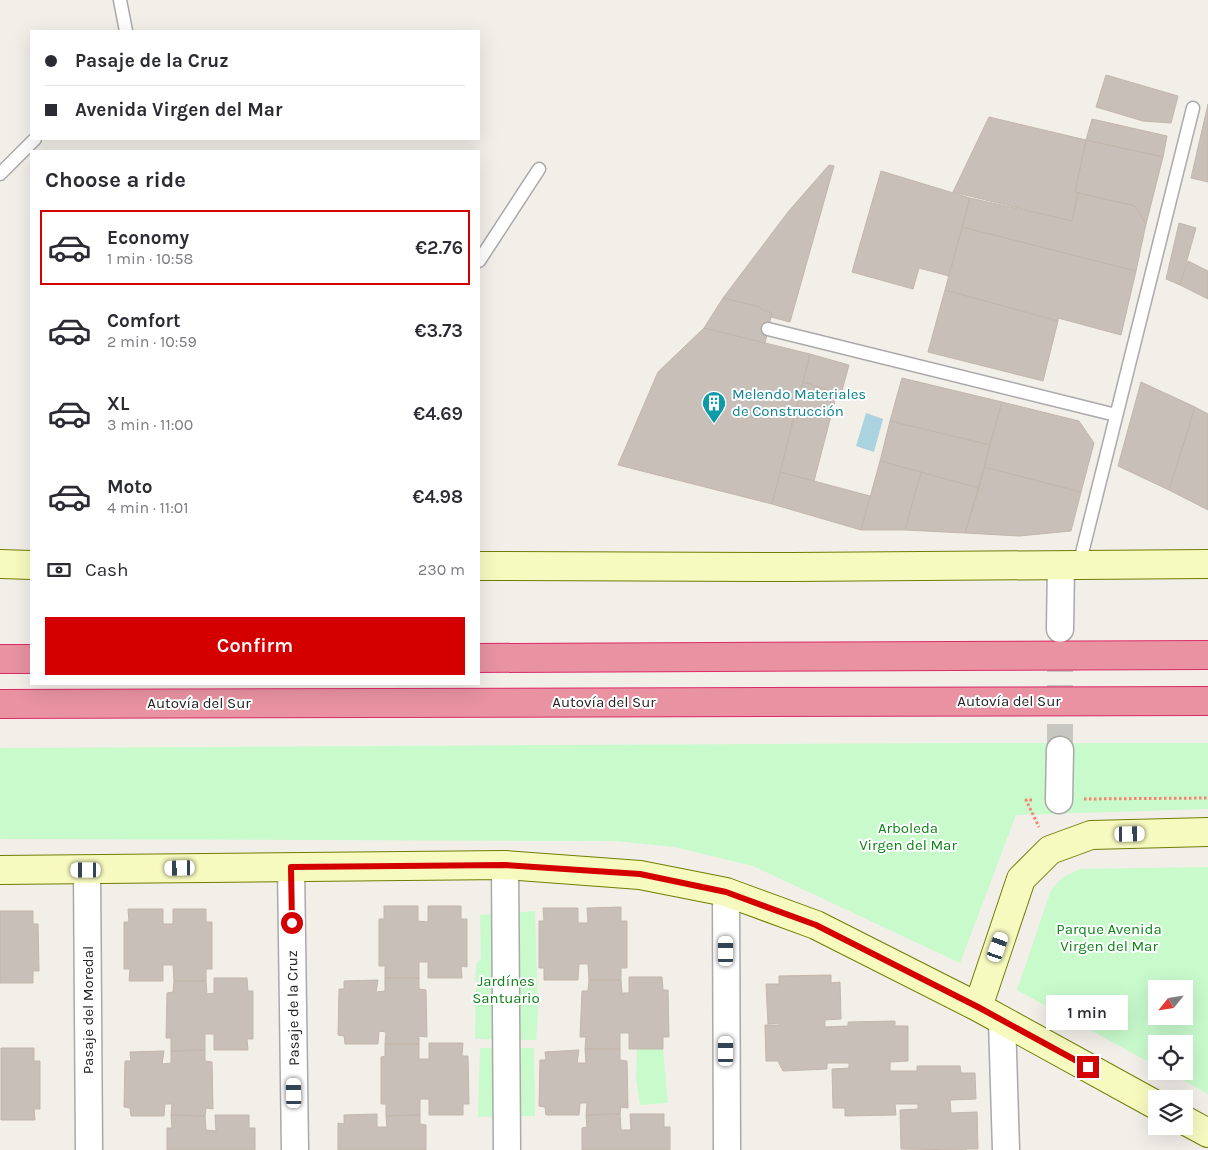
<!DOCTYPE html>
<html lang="en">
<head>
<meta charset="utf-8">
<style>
  :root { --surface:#fff; --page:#f7f7f7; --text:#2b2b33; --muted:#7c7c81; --line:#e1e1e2; --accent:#d40000 }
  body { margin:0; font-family:Karla,sans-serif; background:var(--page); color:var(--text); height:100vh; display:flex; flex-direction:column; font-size:19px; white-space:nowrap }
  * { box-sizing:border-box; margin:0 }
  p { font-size:16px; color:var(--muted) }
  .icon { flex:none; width:28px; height:28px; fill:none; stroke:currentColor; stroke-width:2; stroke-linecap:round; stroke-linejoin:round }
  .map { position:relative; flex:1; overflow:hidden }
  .drawer { position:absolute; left:30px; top:150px; width:450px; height:535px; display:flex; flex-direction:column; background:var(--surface); border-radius:0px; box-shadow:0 5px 20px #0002 }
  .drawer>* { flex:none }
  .top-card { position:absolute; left:30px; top:30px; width:450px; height:110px; border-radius:0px; box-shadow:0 5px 20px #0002; display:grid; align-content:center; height:110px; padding:0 15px; background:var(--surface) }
  .needle { width:32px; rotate:240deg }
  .controls { position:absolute; left:1148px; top:980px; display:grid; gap:10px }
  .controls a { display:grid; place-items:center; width:45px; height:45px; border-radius:0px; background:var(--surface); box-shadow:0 5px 20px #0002; font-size:25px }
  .end { position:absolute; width:22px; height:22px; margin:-11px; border:6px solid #d40000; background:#fff; box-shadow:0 0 0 2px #fff }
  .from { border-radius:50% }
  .bubble { position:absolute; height:35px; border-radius:0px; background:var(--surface); box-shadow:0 5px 20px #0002; font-size:16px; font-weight:600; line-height:35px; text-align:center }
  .car { position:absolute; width:15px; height:30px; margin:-15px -8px; border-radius:6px; box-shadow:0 0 4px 1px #0007; background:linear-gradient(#fff 24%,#345 0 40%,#fff 0 76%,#345 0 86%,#fff 0) }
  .top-card b { display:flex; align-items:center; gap:18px; height:48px; font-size:19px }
  .top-card b+b { border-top:1px solid var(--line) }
  .top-card i { width:12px; height:12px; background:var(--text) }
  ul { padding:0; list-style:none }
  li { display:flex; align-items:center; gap:15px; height:75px; margin:0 10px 8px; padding:0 5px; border:2px solid transparent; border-radius:0px }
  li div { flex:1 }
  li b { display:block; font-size:19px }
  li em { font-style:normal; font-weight:600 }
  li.selected { border-color:var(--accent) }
  li>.icon { width:45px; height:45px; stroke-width:1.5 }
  h2 { padding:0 15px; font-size:22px; line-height:60px }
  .pay { display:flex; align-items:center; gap:12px; height:55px; padding:0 15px; font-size:19px }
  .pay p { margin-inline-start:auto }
  .cta { display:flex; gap:10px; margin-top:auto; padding:10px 15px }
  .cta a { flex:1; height:58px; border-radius:0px; background:var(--accent); color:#fff; font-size:20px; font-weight:600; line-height:58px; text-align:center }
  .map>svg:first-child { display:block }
</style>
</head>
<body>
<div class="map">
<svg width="1208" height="1150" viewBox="0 0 1208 1150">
  <rect width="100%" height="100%" fill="#f2efe9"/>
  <path fill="#c8facc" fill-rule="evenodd" d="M962 743H1208V809L1016 815 960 963 753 866 674 847 615 841 0 839V748Z
    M1208 867V1094L1167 1071H1184V1044H1156V1066L1017 990 1051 890 1063 877 1080 869ZM1156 989H1184V1016H1156Z
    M535 911 538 1013 536 1040 475 1039 476 965 481 958 480 915Z
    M480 1048H534L535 1116 478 1117Z
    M637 1049H663L668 1103 640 1105 636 1077Z"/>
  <path fill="#aad3df" d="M866 413 883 419 874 452 856 446Z"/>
  <path fill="#c7bfb8" stroke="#c4b6ab" d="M1106 75 1178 96 1171 123 1143 121 1096 107Z
    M1208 104V182L1191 178Z
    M989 117 1086 140 1075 192 1078 193 1072 221 953 192Z
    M1092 119 1167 136 1163 157 1086 140Z
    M1086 140 1163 157 1146 224 1135 206 1075 192Z
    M829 165 834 166 790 322 771 317 772 313 760 309V307L723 298 788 212Z
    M881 171 970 198 949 276 919 268 913 289 852 272Z
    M1078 193 1135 206 1146 224 1136 271 962 227 970 198 1072 221Z
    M1179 223 1196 228 1180 285 1166 279Z
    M962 227 1136 271 1121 335 1058 318V321L945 290Z
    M1188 261 1208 271V299L1180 285Z
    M945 290 1058 321 1043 381 928 352Z
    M723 298 760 307V309L772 313 765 343 704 328Z
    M704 328 810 354 772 504 618 465 658 372Z
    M810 354 849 365 841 394 803 382Z
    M902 378 1002 402 990 445 890 421Z
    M803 382 837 393 814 481 780 472Z
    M1141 382 1195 407 1169 490 1118 466Z
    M1002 402 1079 421 1094 443 1081 492 984 467Z
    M1195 407 1208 414V510L1169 490Z
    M890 421 990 445 979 488 880 461Z
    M880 461 921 472 905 530H861Z
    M984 467 1081 492 1071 531 1019 536 965 533Z
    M780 472 870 496 861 530 772 504Z
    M921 472 979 488 965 533 905 530Z
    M384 906H418V921L428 922V906H461V919H467V967L461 966 462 978H428V962H419V978H385V966H379V919H384Z
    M621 907V921H627V968H621V980H589L588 964H579L578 980H544V968H539V921H544L543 908H578V923H588L587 908Z
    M128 909H163V924H173V909H206V922H212V969H206V981H174L173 965H163V981H129L130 969H124V922H129Z
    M0 911H33V924H38L39 971H33V983H0Z
    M831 975V983L840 982 841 1019 825 1020V1027L848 1026V1022L895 1021V1026H908V1061L890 1062V1071H917V1066H960L961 1073H975L976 1099 950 1100 951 1113 977 1112 978 1149H966V1150L901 1149 900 1110 918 1109V1104H895L896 1115 845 1116V1108H833L832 1069 849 1068V1063H827V1069L783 1071 778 1061H766L765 1025H780V1023L768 1024 766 984H779V976Z
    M629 977H662L663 990H668L669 1037H663V1049H629V1033H620V1049H585L586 1037H580L582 991H588L589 980H621L622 993H629Z
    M214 978H247L248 991H253V1039H247L248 1050H214V1034H205V1050L171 1051V1038H166L167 993 173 992 174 981H206L207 994 214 993Z
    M385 978H419V989L426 990 427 1037 419 1036V1044H385L386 1032 379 1031 378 1044H345L344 1036 338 1035 339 989H344V981L378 980 376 992 385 991Z
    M429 1043H463L462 1056H468L469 1104H463V1115H429V1099H420V1115L386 1116V1104H381V1057L385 1056V1044H419V1059H429Z
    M1 1048H34V1061H40V1109H34L35 1120H1Z
    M585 1049H620V1060L627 1061 628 1108 621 1107 620 1114 586 1115 587 1103H580L579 1115H546L545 1107 539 1106 540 1060H546L545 1052 579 1050 577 1063H586Z
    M205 1050V1061L212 1062 213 1109 206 1108 205 1116 171 1115 172 1104H165L164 1116H131L130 1108 124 1107 125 1061H131L130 1052 164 1051 162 1064 171 1063V1051Z
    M377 1114V1127H387L386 1116 420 1115V1124L426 1125V1150H338V1123L344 1124V1115Z
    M620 1114 621 1130H631L630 1114H664V1127H670V1150H582V1128L587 1127 586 1115Z
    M171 1115 205 1116 206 1130 216 1131 215 1115H249V1128H255V1150H167V1128H172Z"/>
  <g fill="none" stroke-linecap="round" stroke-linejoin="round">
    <path stroke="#c8c6c1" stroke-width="26" stroke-dasharray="26 13" stroke-linecap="butt" d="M1060 750V635"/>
    <g stroke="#a9a9a9" stroke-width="15">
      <path id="lane" d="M120 0 126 31
        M0 174 35 139
        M479 261 539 169
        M768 329 1116 415
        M1079 565 1193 108"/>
    </g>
    <g stroke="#a9a9a9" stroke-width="29">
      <path id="street" d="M1060 629 1061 565
        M1059 800 1060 750
        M505 865 507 1150
        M291 867 295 1150
        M87 870 89 1150
        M726 892 727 1150
        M1002 1020 1006 1150"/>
    </g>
    <g stroke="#707d05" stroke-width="30">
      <path id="secondary" d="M0 564 31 565
        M479 566 793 567 1208 564
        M0 870 505 865 640 875 726 892 816 925 978 1007 1156 1105
        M978 1007 1021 879 1050 850 1091 835 1208 832
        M1184 1120 1208 1133"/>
    </g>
    <g stroke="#dc2a67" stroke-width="30">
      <path id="highway" d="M479 658 1208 655
        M0 659H31
        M0 704 1208 701"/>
    </g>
    <path stroke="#fa8072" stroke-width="3" stroke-dasharray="2.5 2.5" stroke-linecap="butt" d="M1084 799 1208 798
      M1032 800H1026L1039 827"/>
    <use href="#lane" stroke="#fff" stroke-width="12"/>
    <use href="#street" stroke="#fff" stroke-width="26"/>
    <use href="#secondary" stroke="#f7fabf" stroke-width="28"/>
    <use href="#highway" stroke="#e892a2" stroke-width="28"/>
  </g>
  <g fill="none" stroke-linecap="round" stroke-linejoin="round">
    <path stroke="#d40000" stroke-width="6" d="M292 923 291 867 505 865 640 874 726 892 816 925 978 1007 1088 1067"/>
  </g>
  <defs>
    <g id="building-pin" transform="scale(1.25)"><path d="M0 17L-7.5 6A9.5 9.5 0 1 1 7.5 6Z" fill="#0f9aa8" stroke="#fff"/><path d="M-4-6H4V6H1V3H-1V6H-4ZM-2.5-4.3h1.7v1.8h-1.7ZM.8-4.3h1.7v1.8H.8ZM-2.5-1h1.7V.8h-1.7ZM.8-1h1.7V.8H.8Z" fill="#fff"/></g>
  </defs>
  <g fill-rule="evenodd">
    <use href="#building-pin" x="714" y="403"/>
  </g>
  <g text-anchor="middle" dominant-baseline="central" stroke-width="4" stroke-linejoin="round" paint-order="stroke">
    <g font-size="15" fill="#0d838f" stroke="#fff" text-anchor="start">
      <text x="732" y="394">Melendo Materiales<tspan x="732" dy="17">de Construcción</tspan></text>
    </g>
    <g font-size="15" fill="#222" stroke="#fff">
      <text x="1009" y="701">Autovía del Sur</text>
      <text x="604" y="702">Autovía del Sur</text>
      <text x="199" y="703">Autovía del Sur</text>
      <text transform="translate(293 1008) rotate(-91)">Pasaje de la Cruz</text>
      <text transform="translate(88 1010) rotate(-90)">Pasaje del Moredal</text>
    </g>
    <g font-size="15" fill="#0c8416" stroke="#fff">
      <text x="908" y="828">Arboleda<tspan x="908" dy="17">Virgen del Mar</tspan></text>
      <text x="1109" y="929">Parque Avenida<tspan x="1109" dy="17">Virgen del Mar</tspan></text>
      <text x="506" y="981">Jardínes<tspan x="506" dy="17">Santuario</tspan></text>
    </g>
  </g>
</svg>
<div class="controls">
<a><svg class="needle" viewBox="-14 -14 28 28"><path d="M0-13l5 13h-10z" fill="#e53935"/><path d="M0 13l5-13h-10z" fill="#7c7c81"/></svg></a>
<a><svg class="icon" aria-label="locate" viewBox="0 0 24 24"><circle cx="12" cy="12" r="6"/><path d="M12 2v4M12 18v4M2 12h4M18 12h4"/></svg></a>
<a><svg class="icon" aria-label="layers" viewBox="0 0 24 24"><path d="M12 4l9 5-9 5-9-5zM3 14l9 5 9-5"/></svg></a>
</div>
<i class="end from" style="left:292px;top:923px"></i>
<i class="end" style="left:1088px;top:1067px"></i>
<div class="bubble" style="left:1046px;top:995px;width:82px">1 min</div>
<i class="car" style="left:1130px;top:834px;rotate:89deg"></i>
<i class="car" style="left:180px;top:868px;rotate:269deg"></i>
<i class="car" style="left:86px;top:870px;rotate:270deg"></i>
<i class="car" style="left:998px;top:947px;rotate:19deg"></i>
<i class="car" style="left:726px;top:951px;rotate:0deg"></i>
<i class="car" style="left:726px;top:1051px;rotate:0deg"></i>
<i class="car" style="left:294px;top:1093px;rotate:359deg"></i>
<div class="top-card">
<b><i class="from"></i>Pasaje de la Cruz</b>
<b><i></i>Avenida Virgen del Mar</b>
</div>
<section class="drawer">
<h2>Choose a ride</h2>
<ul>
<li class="selected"><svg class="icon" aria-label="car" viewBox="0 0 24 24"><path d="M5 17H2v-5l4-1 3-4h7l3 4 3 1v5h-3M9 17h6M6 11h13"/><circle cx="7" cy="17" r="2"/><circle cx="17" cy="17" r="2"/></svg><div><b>Economy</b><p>1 min · 10:58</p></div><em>€2.76</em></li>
<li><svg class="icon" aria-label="car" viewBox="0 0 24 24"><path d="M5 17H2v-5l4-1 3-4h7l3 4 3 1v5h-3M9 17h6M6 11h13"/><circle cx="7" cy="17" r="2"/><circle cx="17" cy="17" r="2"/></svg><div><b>Comfort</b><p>2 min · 10:59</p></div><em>€3.73</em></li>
<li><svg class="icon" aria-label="car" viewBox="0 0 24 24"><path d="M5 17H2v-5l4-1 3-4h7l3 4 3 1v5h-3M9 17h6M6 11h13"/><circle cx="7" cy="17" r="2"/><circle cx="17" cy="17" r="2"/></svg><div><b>XL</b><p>3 min · 11:00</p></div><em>€4.69</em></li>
<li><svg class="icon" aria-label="car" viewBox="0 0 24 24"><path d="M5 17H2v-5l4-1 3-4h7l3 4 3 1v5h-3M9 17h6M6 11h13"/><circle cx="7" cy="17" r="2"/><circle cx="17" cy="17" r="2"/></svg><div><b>Moto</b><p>4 min · 11:01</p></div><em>€4.98</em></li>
</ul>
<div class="pay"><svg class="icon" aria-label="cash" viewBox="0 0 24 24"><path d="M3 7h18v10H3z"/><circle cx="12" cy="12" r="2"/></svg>Cash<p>230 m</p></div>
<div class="cta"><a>Confirm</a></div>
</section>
</div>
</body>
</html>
